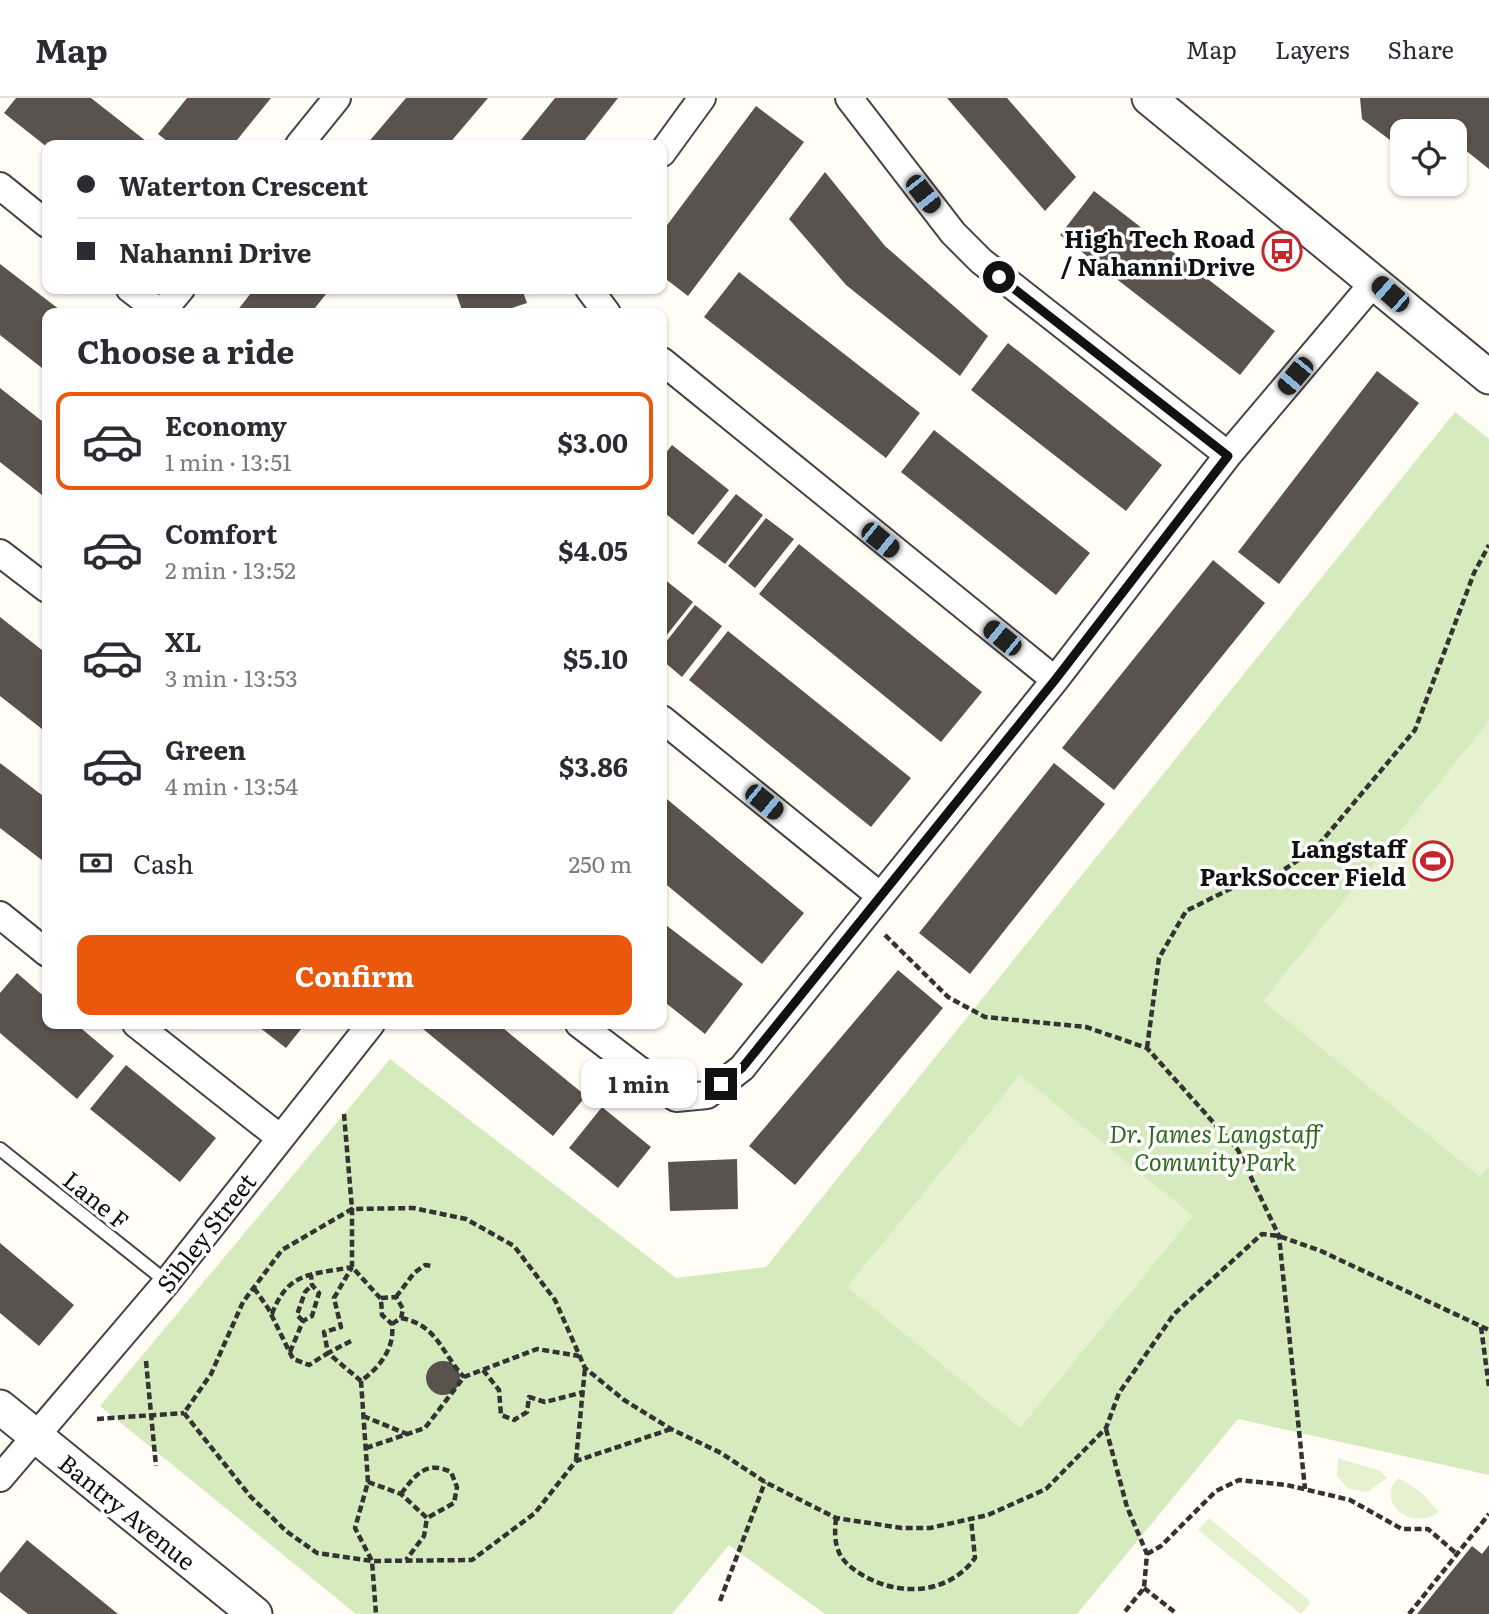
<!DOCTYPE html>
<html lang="en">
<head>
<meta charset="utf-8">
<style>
  :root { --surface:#fff; --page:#f7f7f7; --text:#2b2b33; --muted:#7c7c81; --line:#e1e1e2; --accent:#ea580c }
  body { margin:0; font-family:Literata,serif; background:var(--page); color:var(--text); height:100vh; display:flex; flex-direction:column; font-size:26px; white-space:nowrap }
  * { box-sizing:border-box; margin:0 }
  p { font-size:23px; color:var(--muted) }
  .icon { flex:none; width:38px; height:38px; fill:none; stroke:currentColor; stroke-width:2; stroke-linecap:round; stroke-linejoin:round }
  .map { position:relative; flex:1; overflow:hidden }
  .side { position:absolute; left:42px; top:210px; width:625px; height:721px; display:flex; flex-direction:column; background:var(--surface); border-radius:14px; box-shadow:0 2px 5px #0004 }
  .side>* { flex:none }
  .guide { position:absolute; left:42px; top:42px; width:625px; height:154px; border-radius:14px; box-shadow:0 2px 5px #0004; display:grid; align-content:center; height:154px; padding:0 35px; background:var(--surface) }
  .fabs { position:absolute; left:1390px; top:21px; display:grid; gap:14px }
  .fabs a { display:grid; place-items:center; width:77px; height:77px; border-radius:14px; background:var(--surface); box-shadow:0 2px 5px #0004; font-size:35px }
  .end { position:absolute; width:32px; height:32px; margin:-16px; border:9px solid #111; background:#fff; box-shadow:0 0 0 4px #fff }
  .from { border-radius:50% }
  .bubble { position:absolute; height:49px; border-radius:14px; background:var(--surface); box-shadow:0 2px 5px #0004; font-size:23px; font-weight:700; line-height:49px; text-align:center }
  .car { position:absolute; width:21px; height:42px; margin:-21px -10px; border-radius:9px; box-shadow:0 0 5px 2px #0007; background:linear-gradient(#222 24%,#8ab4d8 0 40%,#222 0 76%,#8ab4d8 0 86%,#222 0) }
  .guide b { display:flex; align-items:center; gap:24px; height:66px; font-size:26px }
  .guide b+b { border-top:2px solid var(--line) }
  .guide i { width:18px; height:18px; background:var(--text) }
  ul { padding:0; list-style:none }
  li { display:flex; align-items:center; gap:21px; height:98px; margin:0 14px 10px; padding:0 21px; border:4px solid transparent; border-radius:14px }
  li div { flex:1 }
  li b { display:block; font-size:26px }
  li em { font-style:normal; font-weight:700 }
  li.active { border-color:var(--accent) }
  li>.icon { width:63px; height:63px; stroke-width:1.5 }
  h2 { padding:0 35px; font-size:32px; line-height:84px }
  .pay { display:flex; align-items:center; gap:18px; height:77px; padding:0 35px; font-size:26px }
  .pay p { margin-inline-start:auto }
  .primary-button { display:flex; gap:14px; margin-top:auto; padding:14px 35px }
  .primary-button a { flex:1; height:80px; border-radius:14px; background:var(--accent); color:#fff; font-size:28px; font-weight:700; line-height:80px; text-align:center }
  header { display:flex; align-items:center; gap:42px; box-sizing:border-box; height:98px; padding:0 35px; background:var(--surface); border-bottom:2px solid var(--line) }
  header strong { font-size:33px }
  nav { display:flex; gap:38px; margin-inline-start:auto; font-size:24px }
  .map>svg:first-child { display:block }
</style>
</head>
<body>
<header>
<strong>Map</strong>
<nav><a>Map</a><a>Layers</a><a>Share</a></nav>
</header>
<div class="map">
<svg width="1489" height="1516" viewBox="0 0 1489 1516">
  <rect width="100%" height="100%" fill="#fffdf5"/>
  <path fill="#d5ebbd" d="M1455 314 1489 341V1377L1238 1321 1077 1516H825L729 1447 672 1516H356L100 1308 390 961 676 1180 766 1169Z"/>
  <path fill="#e6f2cf" d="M1489 623V1068L1480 1079 1263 903Z
    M1020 977 1193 1118 1020 1330 847 1189Z
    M1338 1360 1380 1373 1387 1380 1367 1394 1349 1391 1337 1378Z
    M1399 1380 1421 1394 1439 1414C1408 1435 1375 1401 1399 1380Z
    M1209 1420 1311 1504 1301 1516 1198 1432Z"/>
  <path fill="#5a524d" d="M16 0H91L151 47 47 49 4 15Z
    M187 0H271L233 47H172L158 36Z
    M406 0H488L448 47H366Z
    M555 0H618L581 47H517Z
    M947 0H1007L1076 79 1045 113Z
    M1360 0H1489V71L1454 43V33H1442L1429 22 1419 33H1402V51L1362 21Z
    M756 8 804 44 688 198 662 178V134Z
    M825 74 885 148 988 238 960 278 846 187 789 121Z
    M1094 93 1275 233 1240 277 1060 137Z
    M0 166 64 215H47V274L0 237Z
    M739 174 920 315 886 360 704 219Z
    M254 191H330L311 215H240L237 213Z
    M460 191H522L527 205 497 215H463L455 192Z
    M1008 245 1162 367 1126 413 971 292Z
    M1377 273 1419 305 1279 486 1238 454Z
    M0 290 47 327V401L0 364Z
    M934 332 1090 455 1056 497 901 374Z
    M672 347 729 392 693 437 662 413V360Z
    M736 396 763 417 725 466 697 445Z
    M766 420 794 441 755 490 728 468Z
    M799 446 982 594 941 644 759 496Z
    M1213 462 1265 505 1114 692 1062 650Z
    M664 481 693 504 662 543V485Z
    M695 507 722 528 682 579 662 562V549Z
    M0 519 47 556V635L0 598Z
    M728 533 911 680 871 729 689 582Z
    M0 665 47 701V766L0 730Z
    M1054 665 1105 706 970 876 919 835Z
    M662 697 804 815 762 866 662 783Z
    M662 824 743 886 705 936 662 902Z
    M898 872 943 910 795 1087 749 1048Z
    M17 875 47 901V926H76L114 958 77 1001 0 935V895Z
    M255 926H305L286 950Z
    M417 926H498L586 998 553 1038Z
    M126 967 216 1040 180 1084 90 1011Z
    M602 1009 651 1049 618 1090 569 1050Z
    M737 1061 738 1111 670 1113 668 1064Z
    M0 1145 74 1207 39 1248 0 1215Z
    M426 1280a17 17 0 1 1 34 0a17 17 0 1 1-34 0Z
    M27 1442 118 1516H28L0 1494V1475Z
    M1489 1447V1516H1417L1472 1448 1482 1456Z"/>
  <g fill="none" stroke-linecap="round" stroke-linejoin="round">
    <g stroke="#444" stroke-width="16">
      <path id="service" d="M0 1051 167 1184"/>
    </g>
    <g stroke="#444" stroke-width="30">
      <path id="minor" d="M849 0 953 135 981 163 1228 357
        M299 47 337 0
        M662 55 702 0
        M0 88 47 126
        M130 191 161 215
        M589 191 607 215
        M161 215 181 191
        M662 263 1055 582
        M0 455 47 491
        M662 621 879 797
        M0 817 47 855
        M136 926 279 1039
        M579 926 676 1000 707 997 742 970 1055 582 1228 357 1375 183
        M0 1380 167 1184 371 926"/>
    </g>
    <g stroke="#444" stroke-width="37">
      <path id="tertiary" d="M1149 0 1489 279
        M0 1309 255 1516"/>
    </g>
    <path stroke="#333" stroke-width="4.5" stroke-dasharray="7 3.5" stroke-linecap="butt" d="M885 837 948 899 985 919 1086 929 1147 950 1238 1052 1279 1138 1305 1391
      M1147 950 1159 860 1186 813 1230 791 1282 773 1316 750 1415 632 1474 475 1489 447
      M344 1016 352 1111V1169L381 1201 382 1217 392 1226C395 1250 380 1269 361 1283L368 1384 355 1430 372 1463 376 1516
      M254 1190 268 1210 293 1261 309 1267 328 1255 361 1283
      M396 1199 414 1175 425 1167 432 1168
      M381 1200 396 1199 403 1211 401 1220 392 1226
      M272 1216C288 1173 311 1177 352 1169
      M401 1220C438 1227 441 1255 464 1279
      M303 1223 297 1217 305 1194 312 1187
      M1481 1229 1489 1289
      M351 1243 328 1255 324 1234 341 1229 334 1200 352 1169
      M290 1254 303 1223 312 1218 319 1195 312 1187 311 1177
      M146 1263 156 1368
      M483 1272 499 1292 501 1317 514 1322 527 1314 529 1299 545 1304 584 1294
      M363 1318 407 1336
      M97 1321 184 1315
      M671 1331 576 1363 535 1415 472 1462 372 1463 317 1455 286 1433 250 1398 184 1315 211 1276 243 1204 282 1152 352 1111 413 1110 466 1121 514 1148 555 1202 585 1270 624 1302 671 1331 721 1355 765 1384 836 1420 902 1430H930L988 1417 1046 1391 1106 1330 1119 1295 1174 1216 1262 1136 1279 1138 1321 1153 1489 1232
      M1106 1331 1127 1409 1147 1456 1144 1490 1123 1516
      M366 1350 425 1330 464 1279 537 1251 579 1258
      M576 1362 585 1270
      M368 1384 401 1396 427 1420 424 1438 406 1462
      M401 1396C415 1377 426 1362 451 1374L457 1389 454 1405 427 1420
      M836 1420C835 1431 834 1441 838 1452 842 1464 854 1472 864 1478 901 1499 949 1496 975 1460L971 1421
      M1147 1456 1161 1448 1216 1393 1239 1382 1287 1387 1350 1402 1402 1431H1428L1457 1456
      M1144 1490 1177 1516
      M720 1503 765 1384
      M1409 1516 1489 1416"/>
    <use href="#service" stroke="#fff" stroke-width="12"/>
    <use href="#minor" stroke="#fff" stroke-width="26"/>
    <use href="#tertiary" stroke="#fff" stroke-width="33"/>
  </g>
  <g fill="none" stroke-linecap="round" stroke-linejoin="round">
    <path stroke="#111" stroke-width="9" d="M721 986 742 970 1055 582 1228 358 999 179"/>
  </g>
  <defs>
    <g id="bus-ring" transform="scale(2.0125)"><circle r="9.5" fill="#fff" stroke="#c4262e" stroke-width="1.5"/><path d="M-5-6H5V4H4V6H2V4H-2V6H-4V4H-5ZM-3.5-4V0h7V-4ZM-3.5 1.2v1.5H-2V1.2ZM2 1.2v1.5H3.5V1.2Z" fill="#c4262e"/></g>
    <g id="stadium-ring" transform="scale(2.0125)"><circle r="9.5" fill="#fff" stroke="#c4262e" stroke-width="1.5"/><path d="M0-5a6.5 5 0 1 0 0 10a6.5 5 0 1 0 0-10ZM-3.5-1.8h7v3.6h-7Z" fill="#c4262e"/></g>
  </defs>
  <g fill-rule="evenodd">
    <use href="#bus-ring" x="1282" y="153"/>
    <use href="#stadium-ring" x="1433" y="763"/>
  </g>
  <g text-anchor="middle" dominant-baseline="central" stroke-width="7" stroke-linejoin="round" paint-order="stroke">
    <g font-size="24" font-weight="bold" fill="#111" stroke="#fff" text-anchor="end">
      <text x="1255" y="139">High Tech Road<tspan x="1255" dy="28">/ Nahanni Drive</tspan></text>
      <text x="1406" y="749">Langstaff<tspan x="1406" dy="28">ParkSoccer Field</tspan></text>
    </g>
    <g font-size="24" font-style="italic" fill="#2f6b1f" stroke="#fff">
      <text x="1215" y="1034">Dr. James Langstaff<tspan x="1215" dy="28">Comunity Park</tspan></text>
    </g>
    <g font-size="24" fill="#111" stroke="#fff">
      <text transform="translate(97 1101) rotate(39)">Lane F</text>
      <text transform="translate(205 1134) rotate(-52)">Sibley Street</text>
      <text transform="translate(128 1413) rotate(39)">Bantry Avenue</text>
    </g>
  </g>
</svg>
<div class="fabs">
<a><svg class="icon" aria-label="locate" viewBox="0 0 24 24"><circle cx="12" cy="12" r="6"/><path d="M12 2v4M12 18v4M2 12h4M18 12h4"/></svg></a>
</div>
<i class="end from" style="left:999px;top:179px"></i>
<i class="end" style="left:721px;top:986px"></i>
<div class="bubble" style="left:581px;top:961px;width:116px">1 min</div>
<i class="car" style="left:923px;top:96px;rotate:142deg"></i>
<i class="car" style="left:1390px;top:196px;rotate:311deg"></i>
<i class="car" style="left:1295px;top:278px;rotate:220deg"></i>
<i class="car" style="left:880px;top:442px;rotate:129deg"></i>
<i class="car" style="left:1002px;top:540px;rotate:309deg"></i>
<i class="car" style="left:764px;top:704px;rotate:129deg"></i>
<div class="guide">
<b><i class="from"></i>Waterton Crescent</b>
<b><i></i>Nahanni Drive</b>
</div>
<section class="side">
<h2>Choose a ride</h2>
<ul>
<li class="active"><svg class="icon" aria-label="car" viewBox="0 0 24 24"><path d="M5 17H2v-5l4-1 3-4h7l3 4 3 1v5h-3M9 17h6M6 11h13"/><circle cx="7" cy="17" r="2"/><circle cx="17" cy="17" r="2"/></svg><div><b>Economy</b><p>1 min · 13:51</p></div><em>$3.00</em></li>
<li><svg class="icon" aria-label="car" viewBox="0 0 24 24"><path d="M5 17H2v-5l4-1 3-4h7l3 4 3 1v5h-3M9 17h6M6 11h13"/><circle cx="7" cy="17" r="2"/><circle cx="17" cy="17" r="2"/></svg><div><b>Comfort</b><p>2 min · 13:52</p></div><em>$4.05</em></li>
<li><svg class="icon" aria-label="car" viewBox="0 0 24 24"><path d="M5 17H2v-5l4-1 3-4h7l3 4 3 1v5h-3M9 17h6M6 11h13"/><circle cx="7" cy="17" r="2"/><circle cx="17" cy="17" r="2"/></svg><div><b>XL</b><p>3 min · 13:53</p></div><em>$5.10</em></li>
<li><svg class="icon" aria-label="car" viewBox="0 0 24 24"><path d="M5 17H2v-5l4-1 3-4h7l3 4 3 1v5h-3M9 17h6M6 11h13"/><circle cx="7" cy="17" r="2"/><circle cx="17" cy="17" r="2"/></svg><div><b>Green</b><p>4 min · 13:54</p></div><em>$3.86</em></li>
</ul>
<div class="pay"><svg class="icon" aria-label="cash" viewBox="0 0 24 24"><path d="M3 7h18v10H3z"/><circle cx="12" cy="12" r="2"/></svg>Cash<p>250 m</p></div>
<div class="primary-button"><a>Confirm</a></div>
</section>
</div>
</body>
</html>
